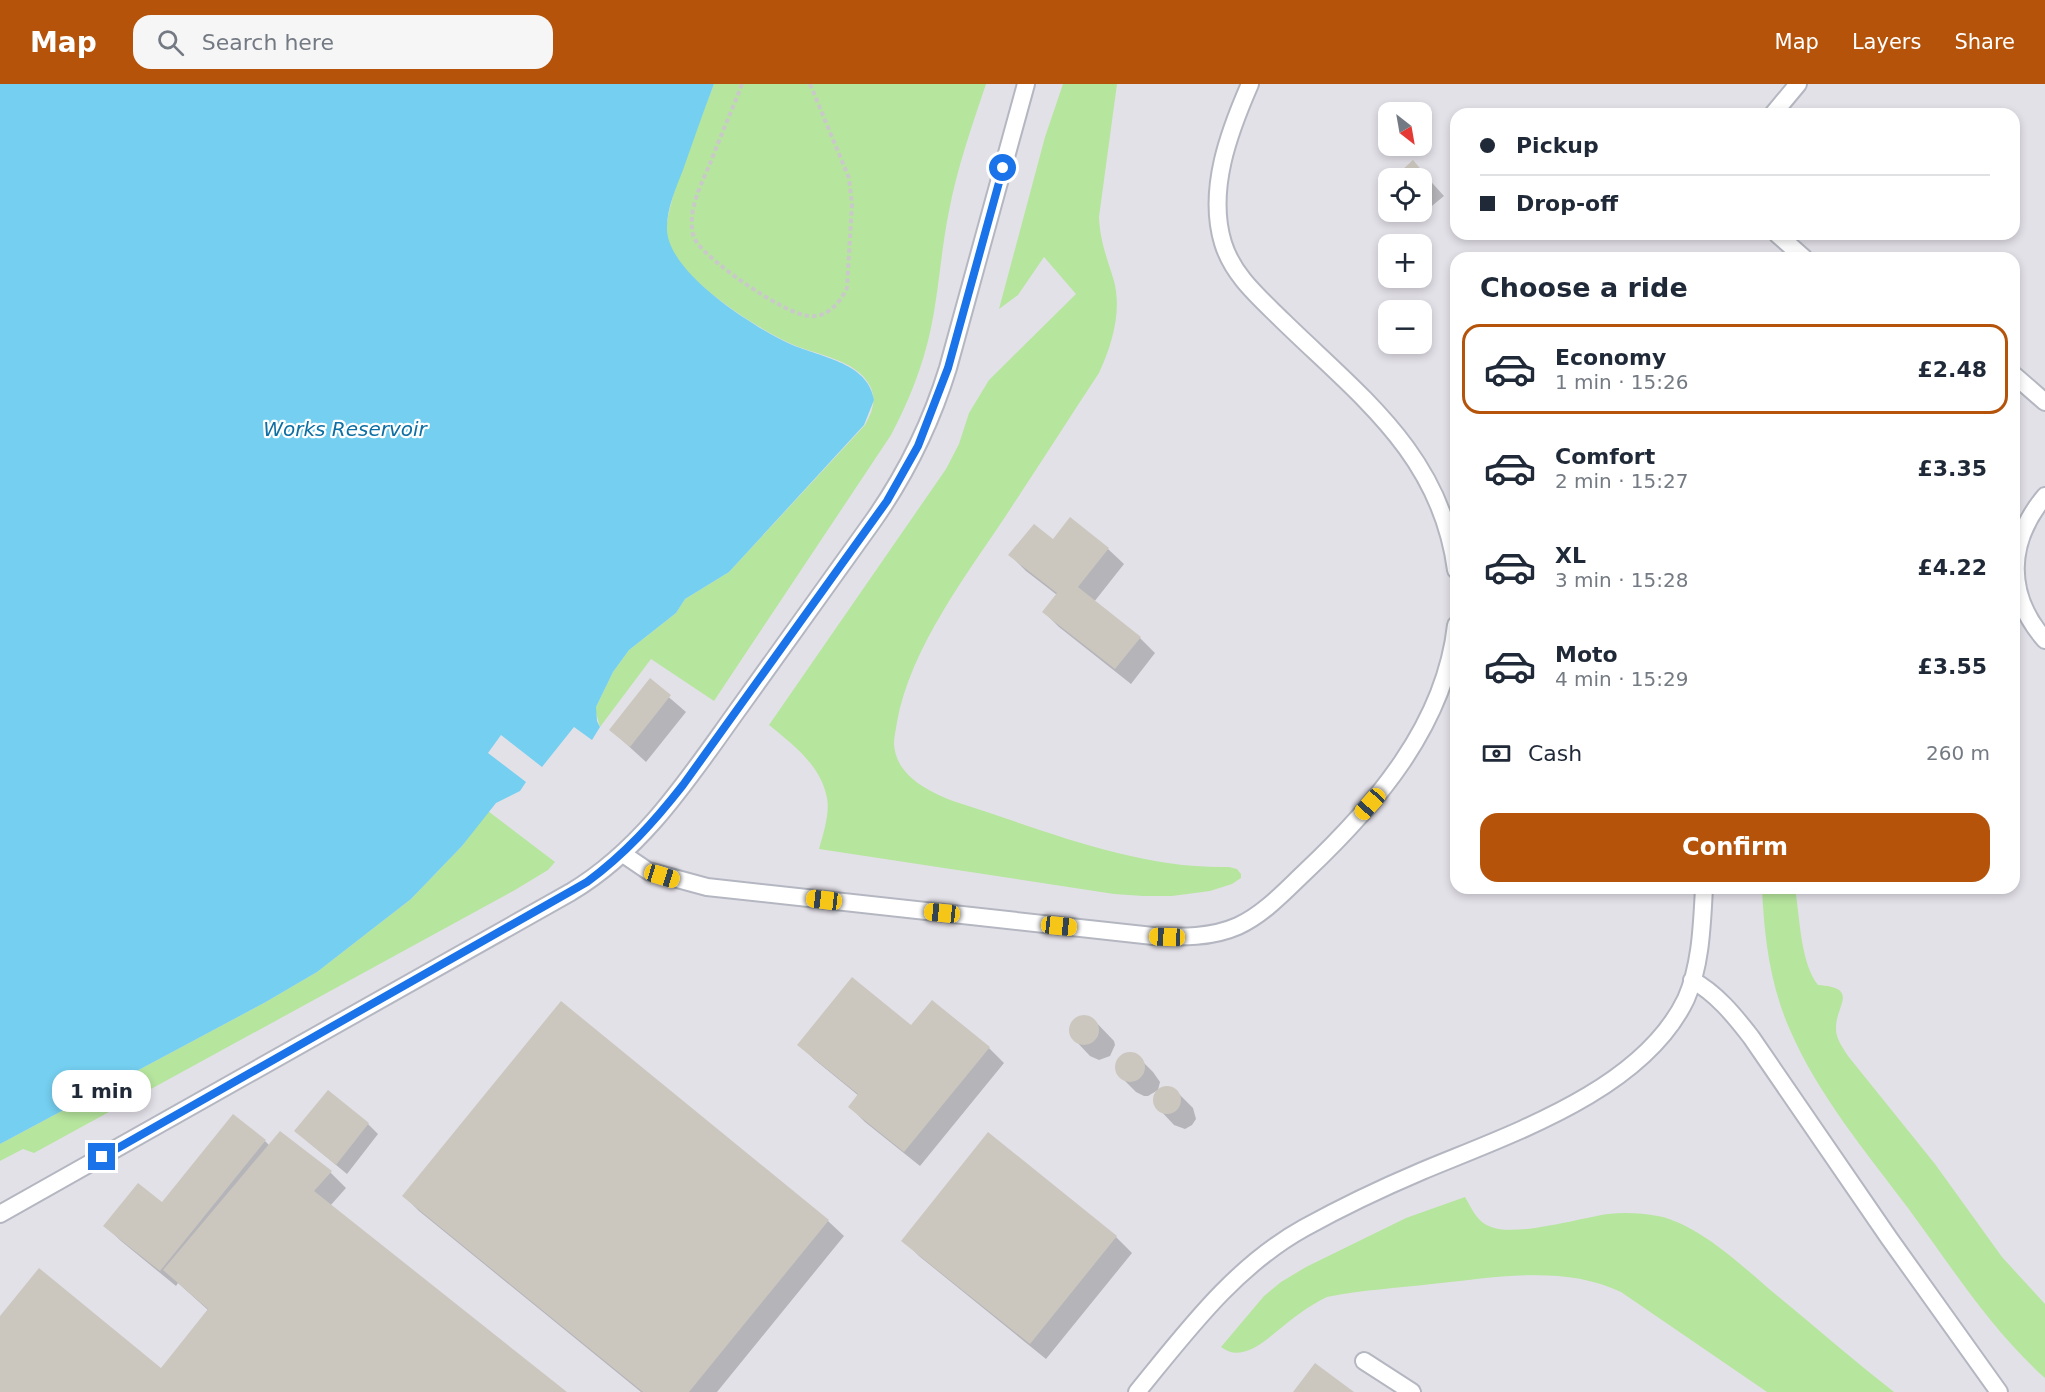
<!DOCTYPE html>
<html lang="en">
<head>
<meta charset="utf-8">
<style>
  :root { --surface:#fff; --page:#f6f6f7; --text:#1f2937; --muted:#747a83; --line:#e0e1e3; --accent:#b45309 }
  body { margin:0; font-family:"DejaVu Sans",sans-serif; background:var(--page); color:var(--text); height:100vh; display:flex; flex-direction:column; font-size:22px; white-space:nowrap }
  * { box-sizing:border-box; margin:0 }
  p { font-size:20px; color:var(--muted) }
  .icon { flex:none; width:33px; height:33px; fill:none; stroke:currentColor; stroke-width:2; stroke-linecap:round; stroke-linejoin:round }
  .map { position:relative; flex:1; overflow:hidden }
  .details { position:absolute; left:1450px; top:168px; width:570px; height:642px; display:flex; flex-direction:column; background:var(--surface); border-radius:18px; box-shadow:0 3px 9px #0003 }
  .details>* { flex:none }
  .banner { position:absolute; left:1450px; top:24px; width:570px; height:132px; border-radius:18px; box-shadow:0 3px 9px #0003; display:grid; align-content:center; height:132px; padding:0 30px; background:var(--surface) }
  .needle { width:39px; rotate:149deg }
  .buttons { position:absolute; left:1378px; top:18px; display:grid; gap:12px }
  .buttons a { display:grid; place-items:center; width:54px; height:54px; border-radius:12px; background:var(--surface); box-shadow:0 3px 9px #0003; font-size:30px }
  .end { position:absolute; width:27px; height:27px; margin:-14px; border:8px solid #1a73e8; background:#fff; box-shadow:0 0 0 3px #fff }
  .from { border-radius:50% }
  .bubble { position:absolute; height:42px; border-radius:18px; background:var(--surface); box-shadow:0 3px 9px #0003; font-size:20px; font-weight:700; line-height:42px; text-align:center }
  .car { position:absolute; width:18px; height:36px; margin:-18px -9px; border-radius:8px; box-shadow:0 0 4px 2px #0007; background:linear-gradient(#f5c518 24%,#345 0 40%,#f5c518 0 76%,#345 0 86%,#f5c518 0) }
  .banner b { display:flex; align-items:center; gap:21px; height:57px; font-size:22px }
  .banner b+b { border-top:2px solid var(--line) }
  .banner i { width:15px; height:15px; background:var(--text) }
  ul { padding:0; list-style:none }
  li { display:flex; align-items:center; gap:18px; height:90px; margin:0 12px 9px; padding:0 18px; border:3px solid transparent; border-radius:18px }
  li div { flex:1 }
  li b { display:block; font-size:22px }
  li em { font-style:normal; font-weight:700 }
  li.active { border-color:var(--accent) }
  li>.icon { width:54px; height:54px; stroke-width:1.5 }
  h2 { padding:0 30px; font-size:27px; line-height:72px }
  .pay { display:flex; align-items:center; gap:15px; height:66px; padding:0 30px; font-size:22px }
  .pay p { margin-inline-start:auto }
  .button { display:flex; gap:12px; margin-top:auto; padding:12px 30px }
  .button a { flex:1; height:69px; border-radius:18px; background:var(--accent); color:#fff; font-size:24px; font-weight:700; line-height:69px; text-align:center }
  header { display:flex; align-items:center; gap:36px; box-sizing:border-box; height:84px; padding:0 30px; background:var(--accent); color:#fff }
  header strong { font-size:28px }
  nav { display:flex; gap:33px; margin-inline-start:auto; font-size:21px }
  .search { width:420px; height:54px; background:var(--page); display:flex; align-items:center; gap:15px; box-sizing:border-box; padding:0 21px; border-radius:18px; color:var(--muted); font-size:22px }
  .map>svg:first-child { display:block }
</style>
</head>
<body>
<header>
<strong>Map</strong>
<div class="search"><svg class="icon" aria-label="search" viewBox="0 0 24 24"><circle cx="10" cy="10" r="6"/><path d="M15 15l6 6"/></svg>Search here</div>
<nav><a>Map</a><a>Layers</a><a>Share</a></nav>
</header>
<div class="map">
<svg width="2045" height="1308" viewBox="0 0 2045 1308">
  <rect width="100%" height="100%" fill="#efe9e1"/>
  <path fill="#e3e1e8" fill-rule="evenodd" d="M0 0H2045V1308H0ZM1389 28H1422V62H1389ZM1456 30H2014V150H1456ZM1389 94H1422V128H1389ZM1389 160H1422V194H1389ZM1456 174H2014V804H1456ZM1389 226H1422V260H1389Z"/>
  <path fill="#b6e59e" d="M714 0H986C972 42 957 84 949 127 941 166 939 206 931 244 923 282 909 317 891 351L714 617 651 575 600 643 596 629V623L613 588 629 566 676 529 685 515 729 488 865 341C872 328 877 316 870 302 856 274 813 271 787 258 752 241 674 192 667 152 662 126 703 30 714 0Z
    M1063 0H1117L1099 133C1100 157 1107 174 1114 197 1122 228 1112 261 1099 289 1068 336 1038 383 1007 430 966 492 911 563 897 638 896 645 894 653 894 660 896 692 928 707 953 717 1042 745 1134 785 1229 783L1237 785 1241 790V794L1232 800 1210 807 1172 812H1143L1114 810 819 765C823 750 830 730 827 714 821 681 792 660 769 641L946 385 959 360 969 329 989 296 1076 210 1044 173 1018 211 999 225 1045 53Z
    M488 727 555 778 548 786 515 806 34 1069 23 1065 0 1077V1060L264 919 317 888 411 815 462 762Z
    M1762 804H1795C1800 833 1800 878 1818 901 1861 904 1835 922 1836 945 1836 955 1843 964 1848 972L1935 1080 2002 1173 2045 1220V1294C1992 1247 1950 1181 1908 1124 1866 1068 1818 1011 1790 946 1770 901 1764 852 1762 804Z
    M1465 1113C1472 1125 1477 1138 1491 1143 1517 1153 1580 1134 1608 1130 1624 1128 1642 1129 1658 1132 1699 1140 1743 1183 1774 1209 1814 1242 1853 1276 1894 1308H1767L1621 1208C1563 1180 1494 1194 1432 1200 1397 1204 1362 1206 1327 1213 1308 1222 1292 1235 1276 1248 1266 1256 1256 1265 1243 1268 1234 1270 1228 1268 1221 1263L1264 1212 1281 1198 1306 1183 1406 1134Z"/>
  <path fill="#75cff0" d="M0 0H714C703 29 693 57 683 86 676 104 667 124 667 143 665 187 752 242 788 259 817 273 868 277 874 316L864 341 729 488 685 515 676 529 629 566 613 588 596 623 597 637 600 643 592 656 574 643 542 683 501 651 488 669 526 698 520 707 496 719 462 762 411 815 317 888 264 919 0 1060Z"/>
  <path fill="#0003" d="M1413 78 1444 112 1416 135 1409 128H1422V94H1410L1403 87Z
    M1071 435 1108 465 1124 480 1094 518 1140 554 1155 569 1131 600 1059 543 1044 528 1057 511 1026 487 1010 471 1053 457Z
    M650 597 686 628 646 678 611 646Z
    M1082 932 1091 933 1114 957 1115 961 1110 972 1099 976 1090 972 1074 955 1070 947 1072 939Z
    M912 943 989 964 1004 979 920 1082 865 1038 850 1023 859 1012 815 976 799 961Z
    M1129 970 1137 972 1153 988 1160 998 1158 1006 1148 1012H1144L1136 1008 1120 992 1117 984 1121 973Z
    M1167 1004 1177 1008 1193 1024 1196 1035 1192 1041 1185 1045 1174 1041 1159 1025 1156 1014 1159 1007Z
    M368 1040 378 1050 347 1090 307 1057Z
    M281 1049 331 1089 346 1104 330 1122 564 1308H0V1234L161 1286 208 1226 178 1199 176 1202 121 1157 105 1142 162 1120 265 1057 270 1062Z
    M989 1050 1116 1153 1132 1169 1046 1275 919 1172 903 1156Z
    M404 1112 828 1137 844 1152 717 1308H641L419 1127Z"/>
  <path fill="#cbc7bf" d="M1413 76 1430 96 1422 102V94H1408L1401 87Z
    M1070 433 1109 464 1078 503 1141 553 1115 585 1042 528 1057 509 1008 471 1034 440 1053 455Z
    M650 594 671 611 630 663 609 646Z
    M852 893 911 941 932 916 990 963 904 1068 848 1023 858 1010 797 961Z
    M561 917 829 1136 689 1308H643L402 1112Z
    M1069 946a15 15 0 1 1 30 0a15 15 0 1 1-30 0Z
    M1115 983a15 15 0 1 1 30 0a15 15 0 1 1-30 0Z
    M1153 1016a14 14 0 1 1 28 0a14 14 0 1 1-28 0Z
    M328 1006 369 1039 336 1081 294 1047Z
    M233 1030 266 1056 160 1187 103 1142 138 1099 162 1118Z
    M280 1047 332 1087 314 1107 567 1308H0V1232L39 1184 161 1284 208 1225 163 1186Z
    M988 1048 1117 1152 1030 1260 901 1157Z
    M1315 1279 1354 1308H1293Z"/>
  <g fill="none" stroke-linecap="round" stroke-linejoin="round">
    <g stroke="#b4b7c1" stroke-width="20">
      <path id="service" d="M1250 0C1229 48 1207 106 1223 159 1233 192 1260 214 1283 237 1361 313 1441 371 1456 486
        M1773 30 1798 0
        M1777 150 1804 174
        M2014 291 2045 318
        M2045 412C2007 458 2005 510 2045 556
        M623 770 648 787 707 803 1153 852C1182 853 1211 854 1238 842 1264 830 1285 807 1305 788 1375 722 1445 641 1456 541
        M1692 896C1716 909 1734 931 1751 953L1889 1154 1999 1308
        M0 1130 571 808C646 763 692 689 742 620 785 559 829 498 873 437 906 390 931 339 948 284L1026 0
        M1364 1277 1412 1308
        M1137 1308C1187 1247 1234 1183 1304 1144 1342 1123 1382 1104 1422 1087 1510 1050 1642 1007 1686 915 1701 881 1702 840 1704 804"/>
    </g>
    <path stroke="#c9c9c9" stroke-width="4" stroke-dasharray="4.5 3" stroke-linecap="butt" d="M742 0C732 26 721 51 711 77 703 97 690 120 692 143 692 149 694 155 698 160 713 180 784 230 809 232 827 234 840 219 847 204L852 120 849 94 810 0"/>
    <use href="#service" stroke="#fff" stroke-width="16"/>
  </g>
  <g fill="none" stroke-linecap="round" stroke-linejoin="round">
    <path stroke="#1a73e8" stroke-width="8" d="M102 1073 587 798C625 770 654 738 683 701L887 417 918 362 948 284 1003 84"/>
  </g>
  <g text-anchor="middle" dominant-baseline="central" stroke-width="4.5" stroke-linejoin="round" paint-order="stroke">
    <g font-size="20" font-style="italic" fill="#0d6fa3" stroke="#fff">
      <text x="345" y="345">Works Reservoir</text>
    </g>
  </g>
</svg>
<div class="buttons">
<a><svg class="needle" viewBox="-14 -14 28 28"><path d="M0-13l5 13h-10z" fill="#e53935"/><path d="M0 13l5-13h-10z" fill="#747a83"/></svg></a>
<a><svg class="icon" aria-label="locate" viewBox="0 0 24 24"><circle cx="12" cy="12" r="6"/><path d="M12 2v4M12 18v4M2 12h4M18 12h4"/></svg></a>
<a>+</a>
<a>−</a>
</div>
<i class="end from" style="left:1003px;top:84px"></i>
<i class="end" style="left:102px;top:1073px"></i>
<div class="bubble" style="left:52px;top:986px;width:99px">1 min</div>
<i class="car" style="left:1370px;top:720px;rotate:222deg"></i>
<i class="car" style="left:662px;top:792px;rotate:107deg"></i>
<i class="car" style="left:824px;top:816px;rotate:277deg"></i>
<i class="car" style="left:942px;top:829px;rotate:276deg"></i>
<i class="car" style="left:1059px;top:842px;rotate:96deg"></i>
<i class="car" style="left:1167px;top:853px;rotate:272deg"></i>
<div class="banner">
<b><i class="from"></i>Pickup</b>
<b><i></i>Drop-off</b>
</div>
<section class="details">
<h2>Choose a ride</h2>
<ul>
<li class="active"><svg class="icon" aria-label="car" viewBox="0 0 24 24"><path d="M5 17H2v-5l4-1 3-4h7l3 4 3 1v5h-3M9 17h6M6 11h13"/><circle cx="7" cy="17" r="2"/><circle cx="17" cy="17" r="2"/></svg><div><b>Economy</b><p>1 min · 15:26</p></div><em>£2.48</em></li>
<li><svg class="icon" aria-label="car" viewBox="0 0 24 24"><path d="M5 17H2v-5l4-1 3-4h7l3 4 3 1v5h-3M9 17h6M6 11h13"/><circle cx="7" cy="17" r="2"/><circle cx="17" cy="17" r="2"/></svg><div><b>Comfort</b><p>2 min · 15:27</p></div><em>£3.35</em></li>
<li><svg class="icon" aria-label="car" viewBox="0 0 24 24"><path d="M5 17H2v-5l4-1 3-4h7l3 4 3 1v5h-3M9 17h6M6 11h13"/><circle cx="7" cy="17" r="2"/><circle cx="17" cy="17" r="2"/></svg><div><b>XL</b><p>3 min · 15:28</p></div><em>£4.22</em></li>
<li><svg class="icon" aria-label="car" viewBox="0 0 24 24"><path d="M5 17H2v-5l4-1 3-4h7l3 4 3 1v5h-3M9 17h6M6 11h13"/><circle cx="7" cy="17" r="2"/><circle cx="17" cy="17" r="2"/></svg><div><b>Moto</b><p>4 min · 15:29</p></div><em>£3.55</em></li>
</ul>
<div class="pay"><svg class="icon" aria-label="cash" viewBox="0 0 24 24"><path d="M3 7h18v10H3z"/><circle cx="12" cy="12" r="2"/></svg>Cash<p>260 m</p></div>
<div class="button"><a>Confirm</a></div>
</section>
</div>
</body>
</html>
